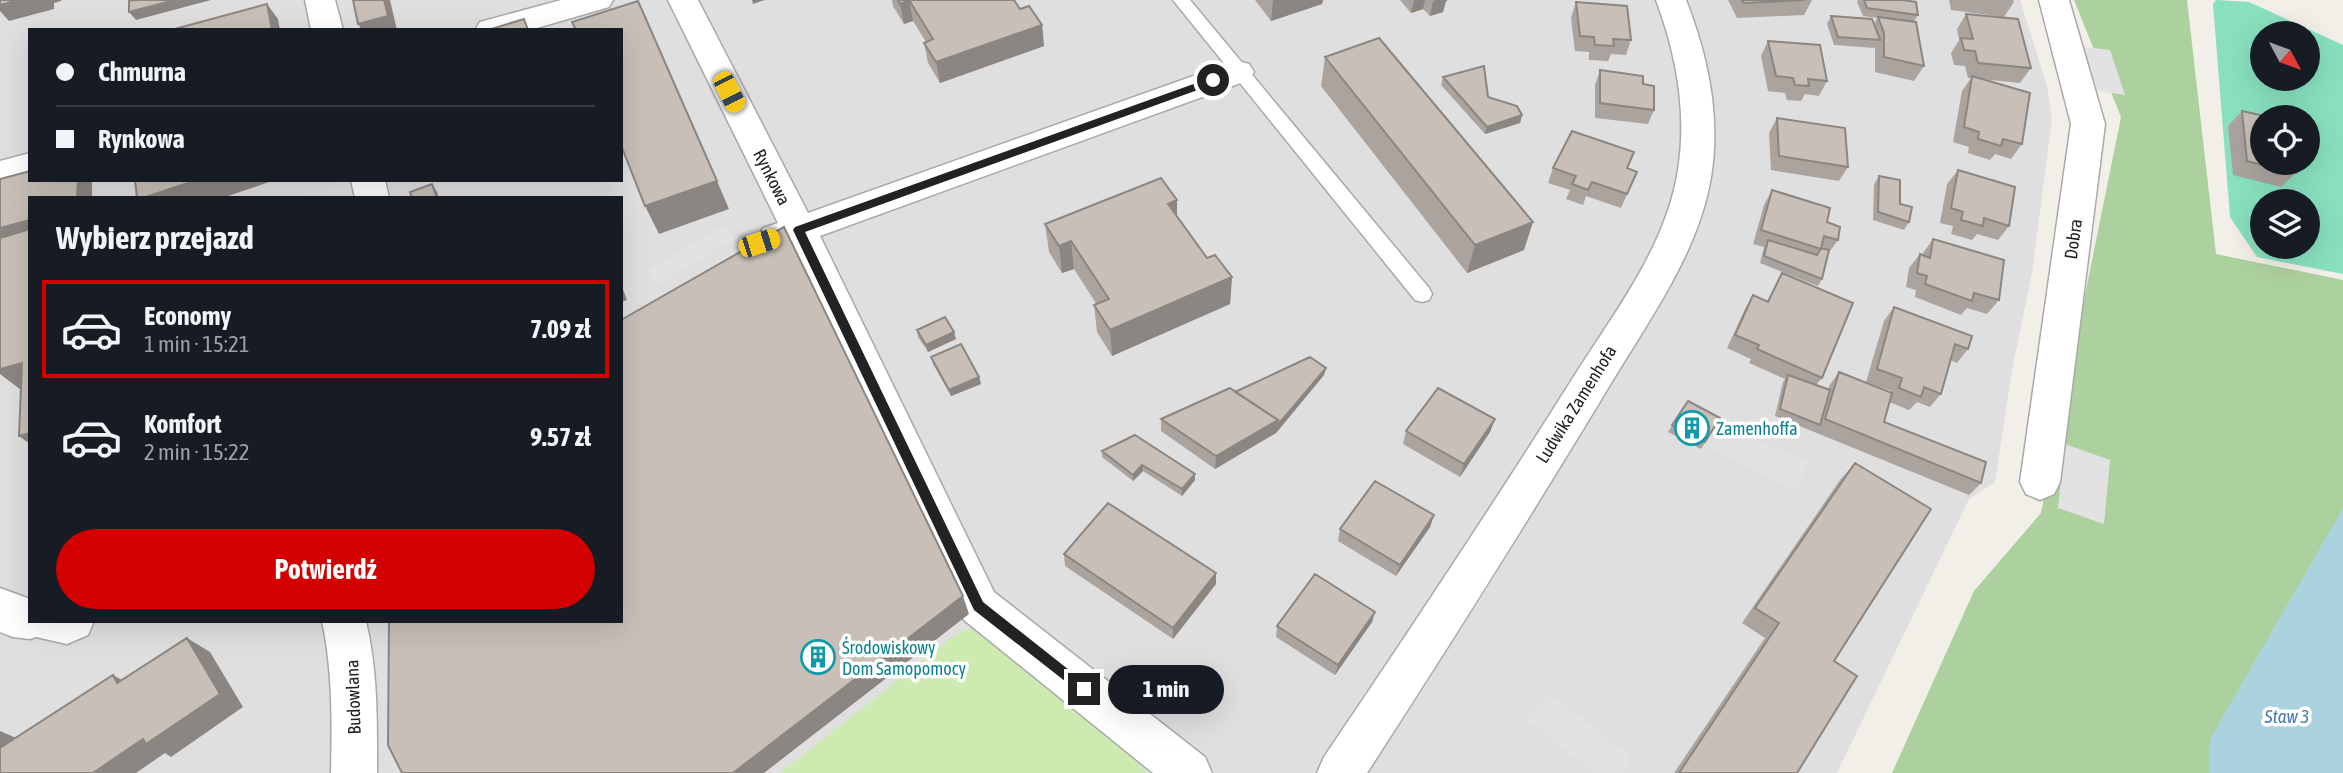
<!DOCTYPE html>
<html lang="pl">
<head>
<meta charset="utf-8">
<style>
  :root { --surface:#171b24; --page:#20242c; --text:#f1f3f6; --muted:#9ea1a6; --line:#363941; --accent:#d40000 }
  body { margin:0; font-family:"Asap Condensed",sans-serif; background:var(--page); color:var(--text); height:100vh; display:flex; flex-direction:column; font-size:26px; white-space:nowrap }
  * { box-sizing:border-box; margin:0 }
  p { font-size:23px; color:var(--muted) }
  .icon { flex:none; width:38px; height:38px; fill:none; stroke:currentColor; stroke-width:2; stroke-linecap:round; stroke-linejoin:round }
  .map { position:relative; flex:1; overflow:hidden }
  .panel { position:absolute; left:28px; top:196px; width:595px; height:427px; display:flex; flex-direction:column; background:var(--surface); border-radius:0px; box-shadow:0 7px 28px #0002 }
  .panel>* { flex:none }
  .banner { position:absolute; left:28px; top:28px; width:595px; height:154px; border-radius:0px; box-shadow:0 7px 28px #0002; display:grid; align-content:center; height:154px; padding:0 28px; background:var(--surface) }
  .needle { width:46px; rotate:131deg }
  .tools { position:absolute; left:2250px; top:21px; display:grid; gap:14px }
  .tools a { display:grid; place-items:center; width:70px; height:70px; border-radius:50%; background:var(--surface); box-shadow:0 7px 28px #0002; font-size:35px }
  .end { position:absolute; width:32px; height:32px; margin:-16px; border:9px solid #222; background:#fff; box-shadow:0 0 0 4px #fff }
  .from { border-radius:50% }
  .bubble { position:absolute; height:49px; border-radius:24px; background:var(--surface); box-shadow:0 7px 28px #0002; font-size:23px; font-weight:700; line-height:49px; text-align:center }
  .car { position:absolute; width:21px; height:42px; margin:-21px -10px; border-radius:9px; box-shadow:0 0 5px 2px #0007; background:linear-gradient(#f5c518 24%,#345 0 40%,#f5c518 0 76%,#345 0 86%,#f5c518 0) }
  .banner b { display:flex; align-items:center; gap:24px; height:66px; font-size:26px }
  .banner b+b { border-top:2px solid var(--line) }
  .banner i { width:18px; height:18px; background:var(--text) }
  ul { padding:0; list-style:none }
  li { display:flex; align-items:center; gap:21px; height:98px; margin:0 14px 10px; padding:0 14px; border:4px solid transparent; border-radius:0px }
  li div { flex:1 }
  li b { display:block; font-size:26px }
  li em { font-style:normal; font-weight:700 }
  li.active { border-color:var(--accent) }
  li>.icon { width:63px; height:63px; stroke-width:1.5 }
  h2 { padding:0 28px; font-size:32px; line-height:84px }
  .cta { display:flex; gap:14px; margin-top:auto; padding:14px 28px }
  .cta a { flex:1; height:80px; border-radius:42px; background:var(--accent); color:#fff; font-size:28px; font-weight:700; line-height:80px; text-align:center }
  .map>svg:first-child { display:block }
</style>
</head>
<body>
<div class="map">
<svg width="2343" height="773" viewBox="0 0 2343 773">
  <rect width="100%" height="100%" fill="#f2efe9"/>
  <path fill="#e0dfdf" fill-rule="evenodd" d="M0 0H2020L2047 86 2052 119 2032 273 2013 365 1995 482 1969 499 1837 773H0ZM30 30H621V180H30ZM30 198H621V621H30Z"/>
  <path fill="#cdebb0" d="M983 623 1148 773H780L957 634Z"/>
  <path fill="#add19e" d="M2074 0H2187L2216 254 2343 280V773H1892L1974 591 2041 513 2121 117Z"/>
  <path fill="#88e0be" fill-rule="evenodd" d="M2216 0 2249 2 2343 45V274L2257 257 2230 217 2213 4ZM2263 33H2308V79H2263ZM2263 117H2308V163H2263ZM2263 201H2308V247H2263Z"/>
  <path fill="#e2e2e2" d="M2083 47 2110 50 2125 95 2097 91Z
    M344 180H349L353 198H291Z
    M724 225 736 238 659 284 647 271Z
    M1723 423 1808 463 1796 490 1711 448Z
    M2065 444 2110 460 2104 524 2058 508Z
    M1549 693 1632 758 1621 773H1594L1527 720Z"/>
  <path fill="#aad3df" d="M2343 508V773H2209L2210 739Z"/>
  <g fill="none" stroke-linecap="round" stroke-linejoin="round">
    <g stroke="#a9a9a9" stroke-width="3">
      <path id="lane" d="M1173 0H1190L1429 288 1432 294 1429 300 1422 302 1415 300Z"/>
    </g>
    <g stroke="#a9a9a9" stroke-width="3">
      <path id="street" d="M305 0H335L343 30H311Z
        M561 0H613L609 7 530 30H475L480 22Z
        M668 0H698L808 213 1227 64 1238 61 1249 64 1254 72 1249 80 820 236 994 592 1205 757 1212 773H1153L964 620 789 247 776 252 763 248 758 238 763 228 778 223Z
        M1656 0H1686C1708 56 1721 117 1711 177 1698 256 1644 327 1604 395 1527 522 1448 648 1367 773H1317L1324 757C1408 633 1491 508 1571 381 1611 317 1663 252 1677 176 1688 116 1677 56 1656 0Z
        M2039 0H2069L2105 124 2060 482 2054 494 2040 500 2026 494 2020 482 2071 124Z
        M30 153V178L0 187V161Z
        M351 180H385L389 198H355Z
        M0 588 30 599V621H94L88 635 67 644 36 637 30 639 13 637 0 632Z
        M322 621H366C378 672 377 721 377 773H331C332 722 333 672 322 621Z"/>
    </g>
    <use href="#lane" fill="#fff" fill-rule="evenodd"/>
    <use href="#street" fill="#fff" fill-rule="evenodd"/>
  </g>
  <path fill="#aba49e" d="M892 0H1014L1020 9 1042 25 1044 46 940 83 928 63 924 43 926 42 913 21 904 24 893 6Z
    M1255 0H1323L1322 4 1271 21Z
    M1400 0H1448L1446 1 1443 12 1430 16 1423 9 1411 13Z
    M1728 0H1812L1804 15 1737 18Z
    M1858 0H1903L1918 15 1914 21 1924 66 1914 81 1875 72V48L1834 45 1827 24 1831 16 1874 24 1877 18 1863 16 1857 2Z
    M1949 0H2013L2014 2 2004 17 1951 10Z
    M1576 2 1631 40 1626 55 1611 54 1608 61 1589 60V52L1575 51 1571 18Z
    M1966 14 2031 68 2020 83 1981 79 2022 144 2011 159 1995 154 1990 160 1968 153 1969 147 1953 142 1962 91 1971 78H1968L1965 66 1954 65 1951 53 1959 40 1957 29Z
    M1768 41 1827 81 1819 96 1805 94 1801 101 1787 100 1785 93 1768 91 1761 56Z
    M1325 57 1524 250 1467 273 1321 86Z
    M1600 70 1643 84 1654 110 1648 124 1595 118V85Z
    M1443 77 1488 97 1522 115 1520 123 1485 134 1441 85Z
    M2242 111 2296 173 2281 187 2233 175 2228 126Z
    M1777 118 1848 167 1839 181 1771 170 1769 133Z
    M1553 168H1627L1637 172 1621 208 1586 196 1583 205 1566 199 1570 190 1548 183Z
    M1958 170 2009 226 1998 240 1977 234 1972 240 1951 234 1953 226 1940 223 1947 184Z
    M1879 176 1900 204 1909 222 1904 230 1873 220 1874 184Z
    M1772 190 1827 222 1838 240 1828 254 1822 279 1818 286 1760 263 1764 247 1753 244 1764 205Z
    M1177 200V216L1207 258 1232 277 1230 304 1112 356 1097 332 1094 305H1097L1074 269 1062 273 1049 252 1045 224Z
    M1933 239 1999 300 1987 314 1967 308 1961 315 1915 297 1916 290 1906 287 1909 268 1920 254 1923 255V253Z
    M1782 273 1822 378 1816 385 1828 390 1829 386 1839 372 1891 393V391L1866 382 1884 321 1894 307 1968 349 1957 363 1950 360 1941 394 1930 407 1917 402 1909 410 1889 402 1884 422 1981 483 1969 495 1775 416 1783 382 1785 379 1749 363 1751 359 1727 348 1745 309 1753 295 1767 301Z
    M917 330 956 339 928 352 918 337Z
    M931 357 979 377 981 384 951 396 933 364Z
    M1326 368 1324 375 1276 433 1215 469 1161 431V419L1235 392Z
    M1688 401 1720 418 1701 449 1668 432Z
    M1495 419 1490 432 1460 477 1403 444 1406 431Z
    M1102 451 1195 474V480L1182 496 1143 471 1133 481 1102 457Z
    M1855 463 1834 661 1797 773H1674L1765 638 1742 623 1840 480Z
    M1434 515 1430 527 1396 576 1338 541 1340 529Z
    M1064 554 1216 584 1173 639 1065 566Z
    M1372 622 1335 675 1276 637 1277 626Z"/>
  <path fill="#8b8681" d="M0 0H61V1L54 3V9L9 21 0 11Z
    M175 0H211L136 20 129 12Z
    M384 0H390L397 30H362L358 24Z
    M752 0H765L753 4Z
    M909 0 913 21 904 24 900 4Z
    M1273 0H1323L1322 4 1271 21Z
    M1414 0H1425L1423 9 1411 13Z
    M1436 0H1448L1446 1 1443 12 1430 16 1433 1Z
    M267 4 278 19 280 30H272Z
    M1042 25 1044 46 940 83 936 62Z
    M1522 115 1520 123 1485 134 1487 127Z
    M78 180H92V198H77Z
    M197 180H275L222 198H143Z
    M717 181 729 209 659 234 645 206Z
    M432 184 437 192 439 198H437Z
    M1177 200V228L1168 204Z
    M30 220V239L0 247V228Z
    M1533 222 1524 250 1467 273 1475 245Z
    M1071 241 1074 269 1062 273 1059 246Z
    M1232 277 1230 304 1112 356 1110 330Z
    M621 284 627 300 621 302Z
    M954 332 956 339 928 352 926 345Z
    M22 363 29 396 0 374V369Z
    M1326 368 1324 375 1276 433 1215 469 1216 456Z
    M979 377 981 384 951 396 949 390Z
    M1495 419 1490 432 1460 477 1464 464Z
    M30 433V444L19 436Z
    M1142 465 1143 471 1133 481V475Z
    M1195 474V480L1182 496V489Z
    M1434 515 1430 527 1396 576 1400 565Z
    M1216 573V584L1173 639V628Z
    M963 596 969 614 764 773H733Z
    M1375 612 1372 622 1335 675 1338 665Z
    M187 638 210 652 243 707 171 757 165 753 136 773H93Z
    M113 675 138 689 117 683Z
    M0 731 14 737 26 762 0 750Z"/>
  <path fill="#c7bfb8" stroke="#8b8681" stroke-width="2" d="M0 0H19L0 5Z
    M134 0H175L129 12V1Z
    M353 0H384L388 16 358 24Z
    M898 0H1014L1020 9 1029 6 1042 25 936 62 924 43 933 39 909 0 900 4Z
    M1742 0H1805L1744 3Z
    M1864 0H1903L1916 2 1918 15 1867 8Z
    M638 1 717 181 645 206 621 145V30H576L572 22Z
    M1576 2 1627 6 1631 40 1613 39 1614 46 1595 45 1594 37 1580 36Z
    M267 4 272 30H171Z
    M1966 14 2018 19 2031 68 1978 63 1975 51 1964 50 1961 38 1973 39Z
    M1831 16 1872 19 1880 40 1838 37Z
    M1878 17 1916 22 1924 66 1884 57V33Z
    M524 19 528 30H488Z
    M1379 38 1533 222 1475 245 1325 57Z
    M1768 41 1820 45 1827 81 1808 79 1809 86 1795 85 1793 78 1776 76Z
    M1484 66 1488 97 1517 106 1522 115 1487 127 1443 77Z
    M1600 70 1643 76V84L1654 86V110L1600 103Z
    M1972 76 2030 93 2022 144 2003 139 2001 146 1978 139 1979 132 1964 127Z
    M2242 111 2269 117H2263V163H2295L2296 173 2247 161Z
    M1777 118 1845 128 1848 167 1779 156Z
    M1572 131 1634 152 1627 168 1637 172 1627 194 1592 182 1588 190 1572 184 1576 176 1553 168Z
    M1958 170 2015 187 2009 226 1984 218 1983 226 1961 220 1963 212 1951 208Z
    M30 171V180H78L77 198H30V220L0 228V179Z
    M1879 176 1900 180V204L1912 207 1909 222 1878 212Z
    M1161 178 1177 200 1168 204 1207 258 1215 255 1232 277 1110 330 1094 305 1109 299 1071 241 1059 246 1045 224Z
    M135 180H197L143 198H137Z
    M432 184 437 198H412L410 192Z
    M1772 190 1830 208 1827 222 1840 227 1838 240 1824 236 1821 249 1761 230Z
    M784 227 963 596 733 773H402L388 745 389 621H621V320Z
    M30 229V433L19 436 22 363 0 369V238Z
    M1933 239 2004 260 1999 300 1974 293 1972 301 1925 284 1927 276 1917 273 1920 254 1930 258Z
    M1768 240 1817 255 1821 248 1829 250 1822 279 1764 256Z
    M1782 273 1853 303 1822 378 1757 349 1759 345 1735 335 1753 295 1768 302Z
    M1894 307 1972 336 1968 349 1955 344 1941 394 1924 387 1921 397 1899 388 1902 378 1877 369Z
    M945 317 954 332 926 345 917 330Z
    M961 344 979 377 949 390 931 357Z
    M1310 357 1326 368 1277 426 1278 420 1235 392Z
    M1839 372 1892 393 1884 422 1986 462 1981 483 1825 419Z
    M1788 375 1830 390 1820 425 1780 409Z
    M1230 388 1278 420 1216 456 1161 419Z
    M1438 388 1495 419 1464 464 1406 431Z
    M1688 401 1720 418 1705 442 1672 425Z
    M1135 435 1195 474 1182 489 1142 465 1133 475 1102 451Z
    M1855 463 1931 509 1834 661 1857 676 1797 773H1679L1779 623 1755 608Z
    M1375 481 1434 515 1400 565 1340 529Z
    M1108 503 1216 573 1173 628 1064 554Z
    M1315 574 1375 612 1338 665 1277 626Z
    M187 638 220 694 146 744 143 739 93 773H0V748L113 675 117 683Z"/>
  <path fill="#222" d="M1213 77 1218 80 1217 83 805 232 983 602 1088 685V694L1084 696 974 610 793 230 795 227Z"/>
  <defs>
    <g id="building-ring" transform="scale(1.75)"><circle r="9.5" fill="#fff" stroke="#0f9aa8" stroke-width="1.5"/><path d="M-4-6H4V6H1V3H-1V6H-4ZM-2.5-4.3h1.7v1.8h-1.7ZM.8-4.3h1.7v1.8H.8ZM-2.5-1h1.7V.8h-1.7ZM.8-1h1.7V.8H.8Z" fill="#0f9aa8"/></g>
  </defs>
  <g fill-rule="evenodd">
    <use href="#building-ring" x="1692" y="428"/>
    <use href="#building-ring" x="818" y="657"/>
  </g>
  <g text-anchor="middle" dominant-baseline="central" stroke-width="7" stroke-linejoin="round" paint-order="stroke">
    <g font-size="18" fill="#222" stroke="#fff">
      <text transform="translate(772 177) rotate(63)">Rynkowa</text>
      <text transform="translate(2073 239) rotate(-82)">Dobra</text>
      <text transform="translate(1576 404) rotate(-58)">Ludwika Zamenhofa</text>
      <text transform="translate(353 697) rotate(-92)">Budowlana</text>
    </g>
    <g font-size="18" fill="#0d838f" stroke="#fff" text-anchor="start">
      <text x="1716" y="428">Zamenhoffa</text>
      <text x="842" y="647">Środowiskowy<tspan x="842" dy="21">Dom Samopomocy</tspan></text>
    </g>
    <g font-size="19" font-style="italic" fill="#4a7aab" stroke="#fff">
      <text x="2287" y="716">Staw 3</text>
    </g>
  </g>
</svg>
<div class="tools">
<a><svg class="needle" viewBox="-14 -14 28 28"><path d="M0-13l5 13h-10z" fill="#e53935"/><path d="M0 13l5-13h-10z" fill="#9ea1a6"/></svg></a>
<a><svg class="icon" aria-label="locate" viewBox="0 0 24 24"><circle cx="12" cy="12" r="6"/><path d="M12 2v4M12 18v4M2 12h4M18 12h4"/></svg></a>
<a><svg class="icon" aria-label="layers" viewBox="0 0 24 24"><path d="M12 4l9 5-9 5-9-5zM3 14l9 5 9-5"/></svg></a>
</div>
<i class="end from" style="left:1213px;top:80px"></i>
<i class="end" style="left:1084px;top:689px"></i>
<div class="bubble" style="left:1108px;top:665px;width:116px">1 min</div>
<i class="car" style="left:729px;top:92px;rotate:153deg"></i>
<i class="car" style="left:759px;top:243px;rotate:72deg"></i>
<div class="banner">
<b><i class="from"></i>Chmurna</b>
<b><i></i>Rynkowa</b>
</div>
<section class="panel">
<h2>Wybierz przejazd</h2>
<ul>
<li class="active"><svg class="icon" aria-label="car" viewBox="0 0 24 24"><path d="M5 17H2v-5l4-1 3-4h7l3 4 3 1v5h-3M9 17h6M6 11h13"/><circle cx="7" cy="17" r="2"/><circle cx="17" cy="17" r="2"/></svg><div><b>Economy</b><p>1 min · 15:21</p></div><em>7.09 zł</em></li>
<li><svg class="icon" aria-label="car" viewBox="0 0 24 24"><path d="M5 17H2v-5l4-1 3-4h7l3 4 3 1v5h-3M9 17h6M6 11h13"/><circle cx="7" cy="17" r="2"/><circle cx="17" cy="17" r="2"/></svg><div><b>Komfort</b><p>2 min · 15:22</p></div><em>9.57 zł</em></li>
</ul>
<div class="cta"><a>Potwierdź</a></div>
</section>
</div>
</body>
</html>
